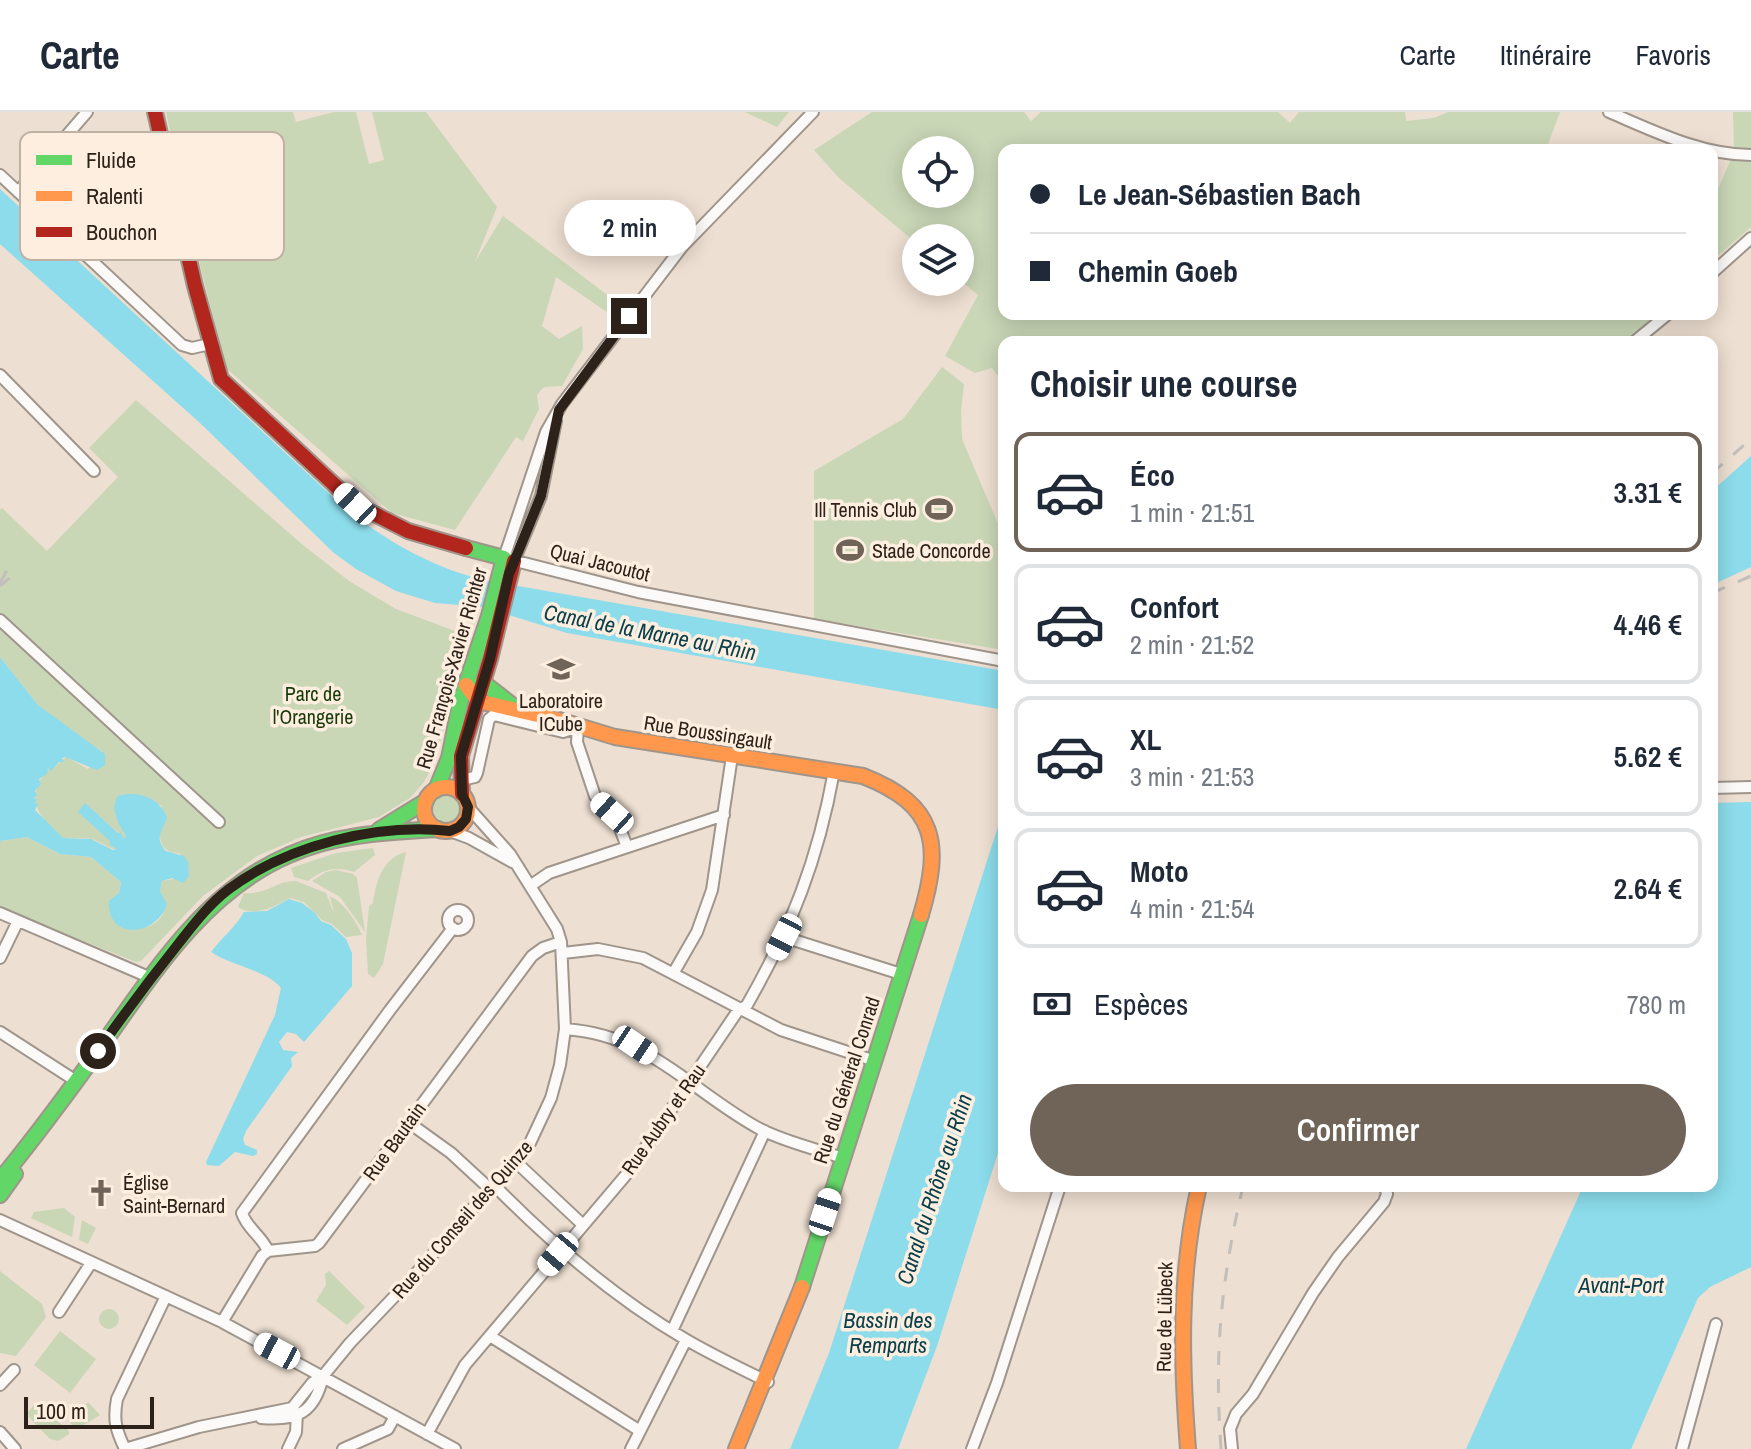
<!DOCTYPE html>
<html lang="fr">
<head>
<meta charset="utf-8">
<style>
  :root { --surface:#fff; --page:#f2f2f3; --text:#1f2937; --muted:#747a83; --line:#e0e1e3; --accent:#706459 }
  body { margin:0; font-family:"Archivo Narrow",sans-serif; background:var(--page); color:var(--text); height:100vh; display:flex; flex-direction:column; font-size:30px; white-space:nowrap }
  * { box-sizing:border-box; margin:0 }
  p { font-size:26px; color:var(--muted) }
  .icon { flex:none; width:44px; height:44px; fill:none; stroke:currentColor; stroke-width:2; stroke-linecap:round; stroke-linejoin:round }
  .map { position:relative; flex:1; overflow:hidden }
  .panel { position:absolute; left:998px; top:224px; width:720px; height:856px; display:flex; flex-direction:column; background:var(--surface); border-radius:16px; box-shadow:0 4px 20px #0003 }
  .panel>* { flex:none }
  .top-card { position:absolute; left:998px; top:32px; width:720px; height:176px; border-radius:16px; box-shadow:0 4px 20px #0003; display:grid; align-content:center; height:176px; padding:0 32px; background:var(--surface) }
  .buttons { position:absolute; left:902px; top:24px; display:grid; gap:16px }
  .buttons a { display:grid; place-items:center; width:72px; height:72px; border-radius:50%; background:var(--surface); box-shadow:0 4px 20px #0003; font-size:40px }
  .scale { position:absolute; left:24px; bottom:20px; width:130px; box-sizing:border-box; padding-left:8px; border:4px solid #2c2219; border-top:0; font-size:22px; line-height:28px; white-space:nowrap; color:#2c2219; -webkit-text-stroke:6px #feeedf; paint-order:stroke }
  .end { position:absolute; width:36px; height:36px; margin:-18px; border:10px solid #2c2219; background:#fff; box-shadow:0 0 0 4px #fff }
  .from { border-radius:50% }
  .bubble { position:absolute; height:56px; border-radius:28px; background:var(--surface); box-shadow:0 4px 20px #0003; font-size:26px; font-weight:600; line-height:56px; text-align:center }
  .car { position:absolute; width:24px; height:48px; margin:-24px -12px; border-radius:10px; box-shadow:0 0 6px 2px #0007; background:linear-gradient(#fff 24%,#345 0 40%,#fff 0 76%,#345 0 86%,#fff 0) }
  .top-card b { display:flex; align-items:center; gap:28px; height:76px; font-size:30px }
  .top-card b+b { border-top:2px solid var(--line) }
  .top-card i { width:20px; height:20px; background:var(--text) }
  ul { padding:0; list-style:none }
  li { display:flex; align-items:center; gap:24px; height:120px; margin:0 16px 12px; padding:0 16px; border:4px solid var(--line); border-radius:16px }
  li div { flex:1 }
  li b { display:block; font-size:30px }
  li em { font-style:normal; font-weight:600 }
  li.current { border-color:var(--accent) }
  li>.icon { width:72px; height:72px; stroke-width:1.5 }
  h2 { padding:0 32px; font-size:36px; line-height:96px }
  .pay { display:flex; align-items:center; gap:20px; height:88px; padding:0 32px; font-size:30px }
  .pay p { margin-inline-start:auto }
  .cta { display:flex; gap:16px; margin-top:auto; padding:16px 32px }
  .cta a { flex:1; height:92px; border-radius:48px; background:var(--accent); color:#fff; font-size:32px; font-weight:600; line-height:92px; text-align:center }
  header { display:flex; align-items:center; gap:48px; box-sizing:border-box; height:112px; padding:0 40px; background:var(--surface); border-bottom:2px solid var(--line) }
  header strong { font-size:38px }
  nav { display:flex; gap:44px; margin-inline-start:auto; font-size:28px }
  .map>svg:first-child { display:block }
</style>
</head>
<body>
<header>
<strong>Carte</strong>
<nav><a>Carte</a><a>Itinéraire</a><a>Favoris</a></nav>
</header>
<div class="map">
<svg width="1751" height="1337" viewBox="0 0 1751 1337">
  <rect width="100%" height="100%" fill="#eddfd1"/>
  <path fill="#c9d7b7" fill-rule="evenodd" d="M166 0H293L296 10 334 0H356L369 52 384 48 372 0H426L497 95 475 150 503 104 622 194 614 205 556 165 542 214 559 227 582 214 583 237 562 274 544 275 537 283 539 297 523 329 516 325 455 418 392 401 227 257 201 158Z
    M745 0H789L777 15Z
    M872 0H1024L1031 9 1041 0H1278L1290 11 1299 0H1405L1406 9 1434 6 1448 0H1560L1546 38H1004V202H1652L1649 209 1622 230H1004V272L992 256 975 261 945 244 978 183 960 168V126H916V131L839 66 814 38ZM916 38H960V82H916Z
    M1733 0H1751V39H1734Z
    M1731 47 1751 48V115L1712 149V91Z
    M942 255 964 272 961 299 962 327 1004 426V538L814 507V359L903 307Z
    M136 288 303 433 349 469 396 497 471 525 460 552 435 650 424 670 410 686 379 705 301 725 257 744 203 784 141 849 136 850 0 796V729L27 725 60 742 91 745 121 770 113 807C131 828 179 813 160 779L162 769 189 764C189 753 187 749 179 741 152 741 161 713 162 694L139 683H120L115 703C121 714 132 727 123 738 109 739 104 730 91 727 82 725 72 727 63 726 36 704 24 685 49 656L51 658 66 645 88 657 102 639 90 633 38 593 0 545V398L2 396 47 439 118 365 89 336ZM85 692 120 722 125 733 122 737 110 733V729Z
    M433 696a14 14 0 1 1 28 0a14 14 0 1 1-28 0Z
    M373 736 375 743 354 760C336 754 323 757 308 769L294 765 291 756 336 741Z
    M406 740 383 852 374 866 368 862 366 826 369 794 373 791C376 770 382 746 406 740Z
    M336 758 353 762 357 766 365 820 340 785 312 769 326 760Z
    M296 769 326 781 334 802 330 784C345 792 355 807 362 823L346 825 332 812 322 808 304 790 290 786C275 794 255 806 238 795L244 781C267 783 277 768 296 769Z
    M64 1096 75 1105 72 1125 31 1106 34 1100Z
    M82 1108 96 1116 88 1132 79 1128Z
    M0 1159 42 1192 46 1205 16 1244 0 1241Z
    M329 1159 365 1195 347 1213 316 1189 326 1173 325 1162Z
    M99 1207a10 10 0 1 1 20 0a10 10 0 1 1-20 0Z
    M60 1219 96 1247 70 1281 34 1253Z
    M88 1290 100 1303 77 1317 70 1311Z
    M34 1293H39L69 1319V1322L58 1329 50 1327 29 1305 28 1300Z"/>
  <path fill="#8cdceb" d="M0 77 347 398C391 432 435 457 489 469L1004 559V598L567 521 483 495 435 491 396 479 356 457 334 441 200 311 0 132Z
    M1751 344V455L1712 473V379Z
    M0 545 38 593 105 642V653L97 658 65 645 62 646 64 650H59L51 659 48 656 47 662 39 667 41 672 35 679 37 683 34 686 37 687 35 691 38 692 35 698 63 726 91 727 113 738 117 737 110 733V729L78 700 85 691 118 721H121L124 727 126 724C119 713 109 697 118 684 137 678 161 686 167 706 162 719 154 726 166 739L184 744 188 750 189 764 183 771 172 766 162 769 160 779 167 792C157 824 107 830 109 789L119 781 121 770 91 745 60 742 27 725 0 729Z
    M1751 690V1155L1710 1175 1698 1186 1631 1337H1466L1583 1074H1712V691Z
    M1004 696V1022L937 1234 898 1337H790L829 1241Z
    M289 787 302 791 314 800 321 809 331 813 346 827 352 841V874L304 930 296 922 287 920 279 930 283 938 298 940 291 946 292 954 246 1019 243 1027 245 1033 257 1038V1042L253 1044 235 1040 219 1054 207 1053 206 1050 275 903 281 876C268 859 230 853 211 840 222 825 235 816 244 800L267 799Z"/>
  <g fill="none" stroke-linecap="round" stroke-linejoin="round">
    <g stroke="#9f958b" stroke-width="14">
      <path id="street" d="M813 0 682 135 562 292 546 320 504 446 638 480 1004 549
        M1609 0C1654 19 1701 43 1751 43
        M0 63 182 233 192 236 210 232
        M18 80 87 0
        M1712 161 1751 126
        M1634 230 1668 202
        M0 263 94 359
        M514 449 541 384 556 309
        M0 508 219 710
        M461 668 475 665 477 661 489 607 494 603 563 620 578 615 577 630 595 684 616 706 627 735
        M1712 676 1751 675
        M450 719 469 726 512 750
        M530 774 549 761 724 703
        M448 808a10 10 0 1 1 20 0a10 10 0 1 1-20 0Z
        M0 801 151 866
        M784 825 901 862
        M563 841 598 837 643 846 781 918 875 949
        M0 846 18 809
        M674 860 697 820 712 778 732 644
        M565 917C651 923 690 979 760 1017 785 1030 816 1037 843 1046
        M0 920 76 969
        M408 1010 451 1041 490 1077
        M516 1050 582 1112
        M494 1073C551 1131 615 1186 685 1227 712 1243 740 1256 768 1270
        M0 1108 222 1210 455 1337
        M268 1139C262 1124 247 1117 242 1101L390 898 453 816
        M59 1200 91 1151
        M222 1210 262 1144 268 1139 315 1134 319 1131 532 844 543 836 561 830
        M672 1219 765 1019
        M490 1224 640 1319
        M0 1273 14 1258
        M261 1306C297 1309 315 1301 323 1264
        M0 1320 15 1337
        M427 1322 465 1253 631 1057 737 900 747 893C792 814 818 748 834 659
        M125 1337 199 1315 292 1296 312 1271 323 1264 350 1231 412 1166 530 1031 551 986 560 953 565 917 561 830 557 817 510 742 468 695
        M125 1337C116 1318 113 1308 117 1287L166 1184
        M288 1337 296 1320 297 1301
        M343 1337 388 1317 395 1304
        M631 1337 686 1228
        M972 1337 997 1271 1060 1074
        M1232 1337 1230 1317 1236 1302 1253 1282 1313 1181 1338 1145 1384 1090 1387 1082 1385 1074
        M1682 1337 1716 1212"/>
    </g>
    <g stroke="#9f958b" stroke-width="18">
      <path id="fast" d="M474 573 489 575 517 597
        M436 678 449 646 461 587 489 504 504 446 466 436
        M379 718 426 689
        M0 1068C36 1024 70 978 103 932 154 860 205 779 289 743 335 722 388 720 438 717
        M0 1083 15 1062
        M802 1175 921 803"/>
    </g>
    <g stroke="#9f958b" stroke-width="18">
      <path id="slow" d="M466 573 478 589 559 608 615 625 863 664C937 693 942 732 921 803
        M424 697a22 22 0 1 1 44 0a22 22 0 1 1-44 0Z
        M736 1337 802 1175
        M1188 1337C1181 1248 1179 1162 1199 1074"/>
    </g>
    <g stroke="#9f958b" stroke-width="18">
      <path id="jam" d="M155 0 195 174 221 267 355 392 408 419 466 436
        M462 682 461 644 490 547 514 449"/>
    </g>
    <use href="#street" stroke="#fcfaf8" stroke-width="10"/>
    <use href="#fast" stroke="#63d668" stroke-width="14"/>
    <use href="#slow" stroke="#ff974d" stroke-width="14"/>
    <use href="#jam" stroke="#b3261e" stroke-width="14"/>
    <path stroke="#c2beba" stroke-width="3" stroke-dasharray="14 14" stroke-linecap="butt" d="M1712 361 1751 327
      M0 471 7 458H11L12 464 0 474
      M1712 481 1751 464
      M1221 1337C1214 1240 1221 1169 1243 1074"/>
  </g>
  <g fill="none" stroke-linecap="round" stroke-linejoin="round">
    <path stroke="#2c2219" stroke-width="10" d="M98 939C124 902 151 866 179 831 194 812 209 792 229 777 288 733 377 711 450 719L459 715 466 707 468 695 462 682 461 644 490 547 509 462 541 384 559 298 629 204"/>
  </g>
  <defs>
    <g id="stadium-bare" transform="scale(2.16)"><path d="M0-5a6.5 5 0 1 0 0 10a6.5 5 0 1 0 0-10ZM-3.5-1.8h7v3.6h-7Z" fill="#706459" stroke="#feeedf" stroke-width="2.5" paint-order="stroke"/></g>
    <g id="university-bare" transform="scale(2.16)"><path d="M0-5L7-2L0 1L-7-2ZM-4 1L0 2.5L4 1V4Q0 6-4 4Z" fill="#706459" stroke="#feeedf" stroke-width="2.5" paint-order="stroke"/></g>
    <g id="church-bare" transform="scale(2.16)"><path d="M-1.2-6h2.4v3.5h3.3v2.4h-3.3V6h-2.4V-.1h-3.3v-2.4h3.3Z" fill="#706459" stroke="#feeedf" stroke-width="2.5" paint-order="stroke"/></g>
  </defs>
  <g fill-rule="evenodd">
    <use href="#stadium-bare" x="939" y="397"/>
    <use href="#stadium-bare" x="850" y="438"/>
    <use href="#university-bare" x="561" y="557"/>
    <use href="#church-bare" x="101" y="1081"/>
  </g>
  <g text-anchor="middle" dominant-baseline="central" stroke-width="7" stroke-linejoin="round" paint-order="stroke">
    <g font-size="20" fill="#2c2219" stroke="#feeedf" text-anchor="start">
      <text x="917" y="397" text-anchor="end">Ill Tennis Club</text>
      <text x="872" y="438">Stade Concorde</text>
      <text x="561" y="588" text-anchor="middle">Laboratoire<tspan x="561" dy="23">ICube</tspan></text>
      <text x="123" y="1070">Église<tspan x="123" dy="23">Saint-Bernard</tspan></text>
    </g>
    <g font-size="20" fill="#2c2219" stroke="#feeedf">
      <text transform="translate(600 450) rotate(14)">Quai Jacoutot</text>
      <text transform="translate(451 556) rotate(-74)">Rue François-Xavier Richter</text>
      <text transform="translate(708 620) rotate(9)">Rue Boussingault</text>
      <text transform="translate(846 968) rotate(-72)">Rue du Général Conrad</text>
      <text transform="translate(663 1007) rotate(-55)">Rue Aubry et Rau</text>
      <text transform="translate(394 1029) rotate(-54)">Rue Bautain</text>
      <text transform="translate(462 1107) rotate(-49)">Rue du Conseil des Quinze</text>
      <text transform="translate(1164 1205) rotate(-89)">Rue de Lübeck</text>
    </g>
    <g font-size="20" fill="#153a09" stroke="#feeedf">
      <text x="313" y="581">Parc de<tspan x="313" dy="23">l'Orangerie</tspan></text>
    </g>
    <g font-size="22" font-style="italic" fill="#08404c" stroke="#feeedf">
      <text transform="translate(650 520) rotate(11)">Canal de la Marne au Rhin</text>
      <text transform="translate(934 1077) rotate(-72)">Canal du Rhône au Rhin</text>
      <text x="1621" y="1173">Avant-Port</text>
      <text x="888" y="1208">Bassin des<tspan x="888" dy="25">Remparts</tspan></text>
    </g>
  </g>
  <rect x="20" y="20" width="264" height="128" rx="12" fill="#feeedf" stroke="#bfb1a4" stroke-width="2"/>
  <rect x="36" y="43" width="36" height="10" fill="#63d668"/>
  <rect x="36" y="79" width="36" height="10" fill="#ff974d"/>
  <rect x="36" y="115" width="36" height="10" fill="#b3261e"/>
  <g font-size="22" fill="#2c2219">
    <text x="86" y="56">Fluide</text>
    <text x="86" y="92">Ralenti</text>
    <text x="86" y="128">Bouchon</text>
  </g>
</svg>
<div class="buttons">
<a><svg class="icon" aria-label="locate" viewBox="0 0 24 24"><circle cx="12" cy="12" r="6"/><path d="M12 2v4M12 18v4M2 12h4M18 12h4"/></svg></a>
<a><svg class="icon" aria-label="layers" viewBox="0 0 24 24"><path d="M12 4l9 5-9 5-9-5zM3 14l9 5 9-5"/></svg></a>
</div>
<div class="scale">100 m</div>
<i class="end from" style="left:98px;top:939px"></i>
<i class="end" style="left:629px;top:204px"></i>
<div class="bubble" style="left:564px;top:88px;width:132px">2 min</div>
<i class="car" style="left:355px;top:392px;rotate:313deg"></i>
<i class="car" style="left:612px;top:701px;rotate:312deg"></i>
<i class="car" style="left:784px;top:825px;rotate:207deg"></i>
<i class="car" style="left:635px;top:933px;rotate:124deg"></i>
<i class="car" style="left:825px;top:1100px;rotate:18deg"></i>
<i class="car" style="left:558px;top:1142px;rotate:220deg"></i>
<i class="car" style="left:277px;top:1239px;rotate:298deg"></i>
<div class="top-card">
<b><i class="from"></i>Le Jean-Sébastien Bach</b>
<b><i></i>Chemin Goeb</b>
</div>
<section class="panel">
<h2>Choisir une course</h2>
<ul>
<li class="current"><svg class="icon" aria-label="car" viewBox="0 0 24 24"><path d="M5 17H2v-5l4-1 3-4h7l3 4 3 1v5h-3M9 17h6M6 11h13"/><circle cx="7" cy="17" r="2"/><circle cx="17" cy="17" r="2"/></svg><div><b>Éco</b><p>1 min · 21:51</p></div><em>3.31 €</em></li>
<li><svg class="icon" aria-label="car" viewBox="0 0 24 24"><path d="M5 17H2v-5l4-1 3-4h7l3 4 3 1v5h-3M9 17h6M6 11h13"/><circle cx="7" cy="17" r="2"/><circle cx="17" cy="17" r="2"/></svg><div><b>Confort</b><p>2 min · 21:52</p></div><em>4.46 €</em></li>
<li><svg class="icon" aria-label="car" viewBox="0 0 24 24"><path d="M5 17H2v-5l4-1 3-4h7l3 4 3 1v5h-3M9 17h6M6 11h13"/><circle cx="7" cy="17" r="2"/><circle cx="17" cy="17" r="2"/></svg><div><b>XL</b><p>3 min · 21:53</p></div><em>5.62 €</em></li>
<li><svg class="icon" aria-label="car" viewBox="0 0 24 24"><path d="M5 17H2v-5l4-1 3-4h7l3 4 3 1v5h-3M9 17h6M6 11h13"/><circle cx="7" cy="17" r="2"/><circle cx="17" cy="17" r="2"/></svg><div><b>Moto</b><p>4 min · 21:54</p></div><em>2.64 €</em></li>
</ul>
<div class="pay"><svg class="icon" aria-label="cash" viewBox="0 0 24 24"><path d="M3 7h18v10H3z"/><circle cx="12" cy="12" r="2"/></svg>Espèces<p>780 m</p></div>
<div class="cta"><a>Confirmer</a></div>
</section>
</div>
</body>
</html>
